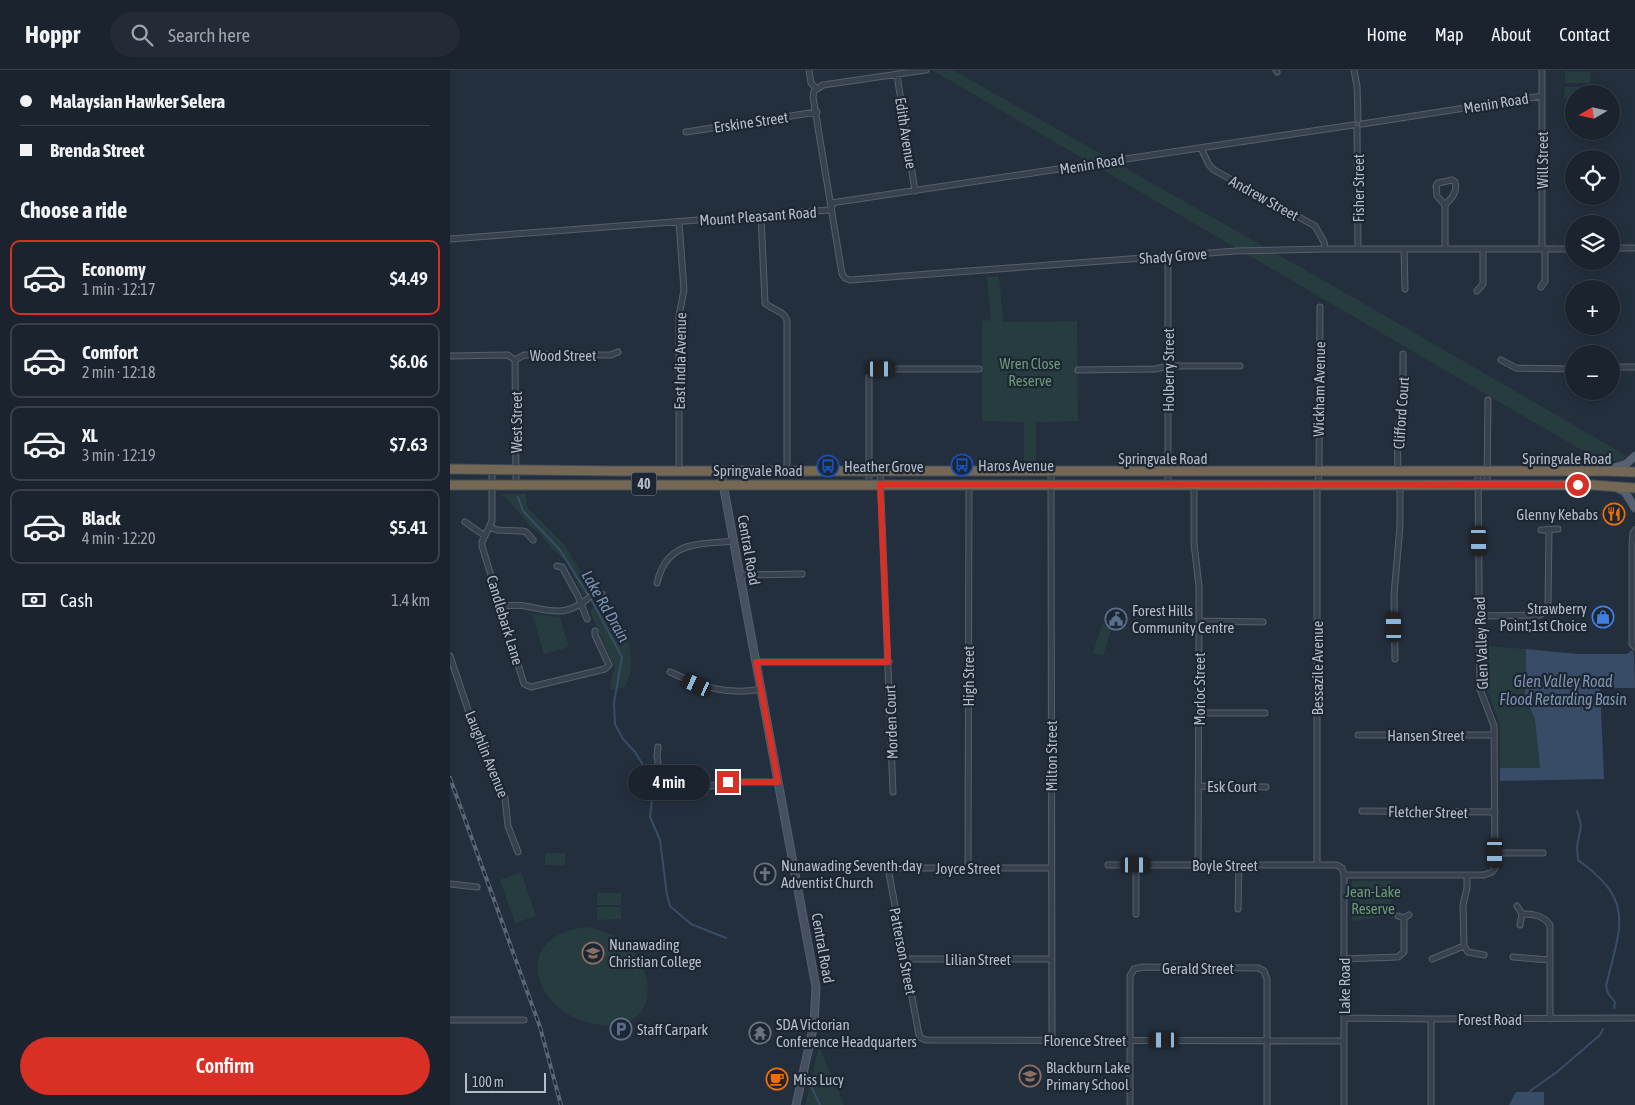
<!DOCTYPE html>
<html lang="en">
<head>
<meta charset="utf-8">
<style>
  :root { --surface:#1b232e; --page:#242b36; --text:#f1f3f6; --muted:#a0a4aa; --line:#39404a; --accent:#d93025 }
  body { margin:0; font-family:"Asap Condensed",sans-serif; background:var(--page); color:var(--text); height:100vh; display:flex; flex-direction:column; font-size:19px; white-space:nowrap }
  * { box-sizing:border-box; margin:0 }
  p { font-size:16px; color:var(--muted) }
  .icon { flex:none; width:28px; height:28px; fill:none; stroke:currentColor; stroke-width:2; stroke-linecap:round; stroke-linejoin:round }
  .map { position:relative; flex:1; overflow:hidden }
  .panel { display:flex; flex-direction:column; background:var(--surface); width:450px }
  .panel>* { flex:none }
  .top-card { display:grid; align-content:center; height:110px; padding:0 20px; background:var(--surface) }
  .needle { width:32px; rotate:261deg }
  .controls { position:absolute; left:1115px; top:15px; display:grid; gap:10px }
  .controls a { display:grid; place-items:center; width:55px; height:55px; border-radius:50%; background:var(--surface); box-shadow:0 2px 8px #0003,0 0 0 1px var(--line); font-size:25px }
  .scale { position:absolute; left:15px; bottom:12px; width:81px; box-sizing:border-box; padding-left:5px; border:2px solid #b4bcc9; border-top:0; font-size:14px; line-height:18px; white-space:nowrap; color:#b4bcc9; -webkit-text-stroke:4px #1d2633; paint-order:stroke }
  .end { position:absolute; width:22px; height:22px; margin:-11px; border:6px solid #d93025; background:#fff; box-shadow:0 0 0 2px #fff }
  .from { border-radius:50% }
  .bubble { position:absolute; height:35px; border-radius:18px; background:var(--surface); box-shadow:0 2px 8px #0003,0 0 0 1px var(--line); font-size:16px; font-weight:600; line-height:35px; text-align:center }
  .car { position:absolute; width:15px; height:30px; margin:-15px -8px; border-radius:6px; box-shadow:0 0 4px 1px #0007; background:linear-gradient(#222 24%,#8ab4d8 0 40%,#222 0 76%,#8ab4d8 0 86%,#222 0) }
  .top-card b { display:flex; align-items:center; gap:18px; height:48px; font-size:19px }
  .top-card b+b { border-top:1px solid var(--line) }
  .top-card i { width:12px; height:12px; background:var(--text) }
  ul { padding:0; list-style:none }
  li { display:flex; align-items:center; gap:15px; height:75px; margin:0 10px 8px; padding:0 10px; border:2px solid var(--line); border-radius:10px }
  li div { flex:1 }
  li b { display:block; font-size:19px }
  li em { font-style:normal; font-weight:600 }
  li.selected { border-color:var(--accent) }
  li>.icon { width:45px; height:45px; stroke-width:1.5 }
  h2 { padding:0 20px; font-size:22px; line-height:60px }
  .pay { display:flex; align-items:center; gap:12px; height:55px; padding:0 20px; font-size:19px }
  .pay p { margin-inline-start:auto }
  .cta { display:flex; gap:10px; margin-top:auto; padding:10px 20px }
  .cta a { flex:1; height:58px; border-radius:30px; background:var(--accent); color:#fff; font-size:20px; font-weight:600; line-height:58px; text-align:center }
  header { display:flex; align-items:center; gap:30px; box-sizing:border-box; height:70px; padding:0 25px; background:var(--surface); border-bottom:1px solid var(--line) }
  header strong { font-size:24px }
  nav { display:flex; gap:28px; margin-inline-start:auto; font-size:18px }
  .search { width:350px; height:45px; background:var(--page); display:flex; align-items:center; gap:12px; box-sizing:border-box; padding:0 18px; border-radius:28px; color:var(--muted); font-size:19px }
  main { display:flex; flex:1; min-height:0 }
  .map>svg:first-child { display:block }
</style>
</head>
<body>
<header>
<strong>Hoppr</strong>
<div class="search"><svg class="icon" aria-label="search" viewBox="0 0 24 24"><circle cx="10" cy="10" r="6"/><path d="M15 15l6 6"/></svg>Search here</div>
<nav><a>Home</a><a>Map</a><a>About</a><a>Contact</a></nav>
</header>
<main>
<section class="panel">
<div class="top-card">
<b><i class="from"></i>Malaysian Hawker Selera</b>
<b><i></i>Brenda Street</b>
</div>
<h2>Choose a ride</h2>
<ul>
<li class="selected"><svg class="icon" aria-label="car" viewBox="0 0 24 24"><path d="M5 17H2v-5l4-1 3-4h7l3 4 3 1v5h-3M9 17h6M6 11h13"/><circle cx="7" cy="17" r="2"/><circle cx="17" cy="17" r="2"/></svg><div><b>Economy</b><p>1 min · 12:17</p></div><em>$4.49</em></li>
<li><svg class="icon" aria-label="car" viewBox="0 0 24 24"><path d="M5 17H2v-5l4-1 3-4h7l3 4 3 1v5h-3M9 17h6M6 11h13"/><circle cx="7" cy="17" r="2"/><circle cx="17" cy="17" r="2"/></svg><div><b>Comfort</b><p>2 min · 12:18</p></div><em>$6.06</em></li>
<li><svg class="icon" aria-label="car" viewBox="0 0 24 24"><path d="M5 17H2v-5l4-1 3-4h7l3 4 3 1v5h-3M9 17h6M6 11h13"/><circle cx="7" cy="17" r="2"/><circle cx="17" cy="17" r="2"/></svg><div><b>XL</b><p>3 min · 12:19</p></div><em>$7.63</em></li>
<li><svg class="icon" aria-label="car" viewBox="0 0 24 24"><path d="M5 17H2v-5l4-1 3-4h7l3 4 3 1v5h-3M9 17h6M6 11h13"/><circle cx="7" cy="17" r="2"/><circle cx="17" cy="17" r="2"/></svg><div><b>Black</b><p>4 min · 12:20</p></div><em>$5.41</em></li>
</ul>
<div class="pay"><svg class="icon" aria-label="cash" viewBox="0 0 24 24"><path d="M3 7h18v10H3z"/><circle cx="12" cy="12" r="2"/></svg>Cash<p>1.4 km</p></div>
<div class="cta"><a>Confirm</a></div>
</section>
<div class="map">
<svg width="1185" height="1035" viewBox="0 0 1185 1035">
  <rect width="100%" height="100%" fill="#242f3e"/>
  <path fill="#263c3f" d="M482 0H503L906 229 1177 386 1169 391 1152 392Z
    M1115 1 1140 2V13H1115Z
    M1115 17H1139V24H1124V29L1114 28Z
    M549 206 553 252 627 251 628 351 586 352V393H574V352L532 351V251L541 250 537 207Z
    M52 424H76L77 437 115 475 140 518 134 526 115 490 103 480 89 463 80 456 55 426 50 425Z
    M149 529 155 538 169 570 178 568C182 586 184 599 175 617L160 620 162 604 165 599 140 541Z
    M82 544 110 547 119 577 94 584Z
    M652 554 662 557 653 586 643 583Z
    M1036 576 1076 579 1075 625 1085 650 1090 698H1050V655L1036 618Z
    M95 783H115V795H95Z
    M71 802 86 846 65 853 50 810Z
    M902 811H941V846L902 851Z
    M147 823H171V835H147Z
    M147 837H171V849L147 850Z
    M139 857C151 861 164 864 174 872 197 890 212 936 178 952 170 956 161 956 152 955 86 950 54 864 139 857Z
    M369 976 394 1035H355Z"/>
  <path fill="#394c67" d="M1076 579 1128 584H1177L1182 580 1184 583 1185 618H1150L1154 709 1050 711V698H1090L1085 650 1075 625Z
    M1066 1022H1094V1035H1059Z"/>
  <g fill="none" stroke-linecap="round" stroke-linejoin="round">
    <path stroke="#394c67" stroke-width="2" d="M68 427 73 441 110 480 143 533 172 587 164 633 165 654 173 669 185 682 193 695 202 728 200 747 210 770 217 825 220 836 241 854 276 868
      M1127 741 1131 755 1127 777 1128 790C1185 831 1171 854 1156 916L1158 923 1165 932 1164 938
      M362 1018 370 1035
      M1079 1025 1080 1021 1107 1002 1150 965 1153 959"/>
    <g stroke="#565f6c" stroke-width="7">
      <path id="street" d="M359 0 361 13 366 18
        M476 0 373 15 364 21 363 27 392 204 395 208 400 210 786 181 875 179H1124
        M826 0 827 2
        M904 0 907 16 908 50
        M447 5 465 121
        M912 54 1092 26
        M907 58 908 179
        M236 62 367 42
        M751 78 759 95 764 100 865 156 874 172 875 179
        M381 133 903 55
        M995 135C1001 129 1008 122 1005 112L1002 110 988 113 986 116 987 126 995 135V179
        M311 145 315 233C322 240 335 241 337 251V401
        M0 169 379 140 382 137
        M1161 178H1185
        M954 179 955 219
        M1092 179V0
        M1091 217 1095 211V179
        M1027 221 1033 214V180
        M0 286 58 285 65 290 74 285H161L168 282
        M65 290 66 415
        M1051 290 1066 298 1124 299
        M1161 297H1185
        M628 300 705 299 719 296H790
        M42 400V451L32 472V476L74 614 81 617 155 599 159 595 145 565V561
        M229 401V246L234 220 229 152
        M430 401 443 722
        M601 401 602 970
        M948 402 947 364 953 330V284
        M419 414V307L421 303 431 299H529
        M718 414V187
        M744 415V473L749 517V551L748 795
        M1037 415 1038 330
        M15 452 35 466
        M40 457 47 460 72 461 76 462 83 470
        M1091 460 1108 459
        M1185 460 1183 463 1182 475V574L1185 577
        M107 496 112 497 128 526 137 549
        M289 505 352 504
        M142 513 145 522 152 524
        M207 513C217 470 248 475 283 471
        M50 537C88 528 108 560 145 522
        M1029 546 1090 545 1096 541 1098 535 1099 459
        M749 551 813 552
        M0 586 33 684 55 728 58 756 68 782
        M945 589 944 525 950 456V414
        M306 592H439
        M220 602C250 616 277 626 311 619
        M749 643H815
        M908 665H1044
        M208 677 207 686 209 701 217 711 226 716 254 717 284 712H328
        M748 716 816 717
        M912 741 1045 742
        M1045 783H1093
        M658 795H887L892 798 894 805V1035
        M867 795V420L869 402 870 237
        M344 798H601
        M438 798 469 965 471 968 476 970 894 971
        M518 798 519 414
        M894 805H1034L1042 802 1045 798 1044 656 1030 619 1028 402
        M0 814 27 817
        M1067 836 1072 844 1070 855
        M788 839 789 795
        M686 844V795
        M1072 844C1083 844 1093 845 1100 855V949
        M948 846 954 848 959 845
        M1014 876 1013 835 1017 818V805
        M1063 887 1100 890
        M455 889H601
        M894 889 948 887 954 882V848
        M982 889 1014 876 1018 882 1034 885
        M894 948 981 949 1185 948
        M0 950H74
        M680 1035V906L684 899 693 897 808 898 814 901 817 909V1035
        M981 1035V949"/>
    </g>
    <g stroke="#565f6c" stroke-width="9">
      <path id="secondary" d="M272 401 273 414 366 917 364 954 346 1035"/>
    </g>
    <g stroke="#414a57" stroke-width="9">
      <path id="primary" d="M1160 399 1176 394 1185 386
        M1167 418 1175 422 1185 438"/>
    </g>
    <g stroke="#434c59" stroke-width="11">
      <path id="highway" d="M0 399 167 401H1154L1185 402
        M0 415H1142L1185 418"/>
    </g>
    <use href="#street" stroke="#38414e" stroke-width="5"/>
    <use href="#secondary" stroke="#465061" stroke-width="7"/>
    <use href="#primary" stroke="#56606e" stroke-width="8"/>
    <use href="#highway" stroke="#746855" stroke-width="9"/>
    <g stroke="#5a6575" stroke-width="4">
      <path id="rail" d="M0 708 90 957 111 1035"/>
    </g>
    <use href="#rail" stroke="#1d2633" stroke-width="2" stroke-dasharray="5.5" stroke-linecap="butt"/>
  </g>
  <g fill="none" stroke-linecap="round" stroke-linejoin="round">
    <path stroke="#d93025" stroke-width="6" d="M278 712H328L306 592H438L430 414 1128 415"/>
  </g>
  <defs>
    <g id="bus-ring" transform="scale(1.125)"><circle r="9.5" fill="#1d2633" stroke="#1a4fb4" stroke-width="1.5"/><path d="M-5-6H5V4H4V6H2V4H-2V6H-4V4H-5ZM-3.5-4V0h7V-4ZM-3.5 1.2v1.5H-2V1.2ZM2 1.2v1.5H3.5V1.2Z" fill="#1a4fb4"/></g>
    <g id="restaurant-ring" transform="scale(1.125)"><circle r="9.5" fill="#1d2633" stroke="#e8710a" stroke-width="1.5"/><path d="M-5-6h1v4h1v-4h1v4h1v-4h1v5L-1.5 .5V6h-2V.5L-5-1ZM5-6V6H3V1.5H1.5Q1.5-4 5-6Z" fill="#e8710a"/></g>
    <g id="shop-ring" transform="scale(1.125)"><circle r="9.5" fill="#1d2633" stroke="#3f7fe0" stroke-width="1.5"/><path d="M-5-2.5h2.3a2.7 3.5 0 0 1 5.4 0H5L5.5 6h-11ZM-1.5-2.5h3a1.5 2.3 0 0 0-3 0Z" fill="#3f7fe0"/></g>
    <g id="civic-ring" transform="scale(1.125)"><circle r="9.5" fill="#1d2633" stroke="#5c6f8a" stroke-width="1.5"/><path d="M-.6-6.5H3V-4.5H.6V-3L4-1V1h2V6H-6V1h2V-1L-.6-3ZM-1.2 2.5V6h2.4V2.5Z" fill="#5c6f8a"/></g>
    <g id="church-ring" transform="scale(1.125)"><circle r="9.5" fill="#1d2633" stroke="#6b7280" stroke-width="1.5"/><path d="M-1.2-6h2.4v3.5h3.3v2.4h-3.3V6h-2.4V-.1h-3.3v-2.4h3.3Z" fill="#6b7280"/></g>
    <g id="school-ring" transform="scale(1.125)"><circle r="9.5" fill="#1d2633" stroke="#8d6e63" stroke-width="1.5"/><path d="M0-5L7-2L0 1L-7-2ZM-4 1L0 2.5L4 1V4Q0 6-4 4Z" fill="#8d6e63"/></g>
    <g id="parking-ring" transform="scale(1.125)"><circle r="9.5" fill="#1d2633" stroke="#5c6f8a" stroke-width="1.5"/><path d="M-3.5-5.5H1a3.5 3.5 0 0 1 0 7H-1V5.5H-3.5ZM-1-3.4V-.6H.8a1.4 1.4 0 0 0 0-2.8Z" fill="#5c6f8a"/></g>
    <g id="temple-ring" transform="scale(1.125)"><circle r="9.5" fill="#1d2633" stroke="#6b7280" stroke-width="1.5"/><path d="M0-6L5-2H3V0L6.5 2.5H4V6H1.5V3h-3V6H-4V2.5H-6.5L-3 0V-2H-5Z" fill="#6b7280"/></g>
    <g id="cafe-ring" transform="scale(1.125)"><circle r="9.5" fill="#1d2633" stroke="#e8710a" stroke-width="1.5"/><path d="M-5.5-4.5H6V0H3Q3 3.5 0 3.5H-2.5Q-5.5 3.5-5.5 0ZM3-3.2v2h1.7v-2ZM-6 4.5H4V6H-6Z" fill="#e8710a"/></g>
  </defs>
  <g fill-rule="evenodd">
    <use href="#bus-ring" x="512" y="395"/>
    <use href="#bus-ring" x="378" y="396"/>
    <use href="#restaurant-ring" x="1164" y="444"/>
    <use href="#shop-ring" x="1153" y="547"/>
    <use href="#civic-ring" x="666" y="549"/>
    <use href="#church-ring" x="315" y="804"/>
    <use href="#school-ring" x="143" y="883"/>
    <use href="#parking-ring" x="171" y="959"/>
    <use href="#temple-ring" x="310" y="963"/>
    <use href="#school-ring" x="580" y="1006"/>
    <use href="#cafe-ring" x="327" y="1009"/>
  </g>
  <g text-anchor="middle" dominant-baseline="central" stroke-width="4.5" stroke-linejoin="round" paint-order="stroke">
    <rect fill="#1d2633" stroke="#878f9c" stroke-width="1" x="181.5" y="402.5" width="25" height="23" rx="4"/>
    <g font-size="14" font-weight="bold" fill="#b4bcc9">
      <text x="194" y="414">40</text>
    </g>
    <g font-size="15" fill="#b4bcc9" stroke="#1d2633">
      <text transform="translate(1046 33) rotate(-9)">Menin Road</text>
      <text transform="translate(301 52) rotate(-8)">Erskine Street</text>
      <text transform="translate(456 63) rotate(81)">Edith Avenue</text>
      <text transform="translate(1092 90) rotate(-90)">Will Street</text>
      <text transform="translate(642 94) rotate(-9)">Menin Road</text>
      <text transform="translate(908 118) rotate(-90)">Fisher Street</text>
      <text transform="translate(814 128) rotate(29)">Andrew Street</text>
      <text transform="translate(308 146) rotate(-4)">Mount Pleasant Road</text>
      <text transform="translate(723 186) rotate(-4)">Shady Grove</text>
      <text x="113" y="285">Wood Street</text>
      <text transform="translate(230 291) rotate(-89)">East India Avenue</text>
      <text transform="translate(718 300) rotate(-90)">Holberry Street</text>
      <text transform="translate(869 319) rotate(-89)">Wickham Avenue</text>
      <text transform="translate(951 343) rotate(-86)">Clifford Court</text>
      <text transform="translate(66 352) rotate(-90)">West Street</text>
      <text x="713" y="388">Springvale Road</text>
      <text x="1117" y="388">Springvale Road</text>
      <text x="308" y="400">Springvale Road</text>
      <text transform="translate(299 480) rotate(80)">Central Road</text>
      <text transform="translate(55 550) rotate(73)">Candlebark Lane</text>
      <text transform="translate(1031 573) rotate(-92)">Glen Valley Road</text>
      <text transform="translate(867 598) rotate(-90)">Bessazile Avenue</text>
      <text transform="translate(518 606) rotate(-90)">High Street</text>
      <text transform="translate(749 619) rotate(-90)">Morloc Street</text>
      <text transform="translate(441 652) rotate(-92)">Morden Court</text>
      <text x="976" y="665">Hansen Street</text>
      <text transform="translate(37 684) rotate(68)">Laughlin Avenue</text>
      <text transform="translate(601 686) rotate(-90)">Milton Street</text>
      <text x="782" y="716">Esk Court</text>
      <text transform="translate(978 742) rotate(1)">Fletcher Street</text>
      <text x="775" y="795">Boyle Street</text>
      <text x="518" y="798">Joyce Street</text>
      <text transform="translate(373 878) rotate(80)">Central Road</text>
      <text transform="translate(453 881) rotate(79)">Patterson Street</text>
      <text x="528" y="889">Lilian Street</text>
      <text x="748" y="898">Gerald Street</text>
      <text transform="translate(894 916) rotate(-90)">Lake Road</text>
      <text x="1040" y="949">Forest Road</text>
      <text x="635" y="970">Florence Street</text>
    </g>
    <g font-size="15" fill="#6b9a76" stroke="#1d2633">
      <text x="580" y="293">Wren Close<tspan x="580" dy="17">Reserve</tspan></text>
      <text x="923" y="821">Jean-Lake<tspan x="923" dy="17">Reserve</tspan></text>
    </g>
    <g font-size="15" fill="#b4bcc9" stroke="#1d2633" text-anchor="start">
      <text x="528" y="395">Haros Avenue</text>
      <text x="394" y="396">Heather Grove</text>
      <text x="1148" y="444" text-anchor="end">Glenny Kebabs</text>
      <text x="1137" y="538" text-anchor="end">Strawberry<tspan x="1137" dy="17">Point;1st Choice</tspan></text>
      <text x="682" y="540">Forest Hills<tspan x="682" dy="17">Community Centre</tspan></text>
      <text x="331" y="795">Nunawading Seventh-day<tspan x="331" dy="17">Adventist Church</tspan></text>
      <text x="159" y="874">Nunawading<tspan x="159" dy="17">Christian College</tspan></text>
      <text x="326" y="954">SDA Victorian<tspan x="326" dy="17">Conference Headquarters</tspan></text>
      <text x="187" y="959">Staff Carpark</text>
      <text x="596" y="997">Blackburn Lake<tspan x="596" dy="17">Primary School</tspan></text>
      <text x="343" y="1009">Miss Lucy</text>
    </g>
    <g font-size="16" font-style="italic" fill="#7c92b1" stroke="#1d2633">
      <text transform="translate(156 536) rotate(60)">Lake Rd Drain</text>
      <text x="1113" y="611">Glen Valley Road<tspan x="1113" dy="18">Flood Retarding Basin</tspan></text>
    </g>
  </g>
</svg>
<div class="controls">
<a><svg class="needle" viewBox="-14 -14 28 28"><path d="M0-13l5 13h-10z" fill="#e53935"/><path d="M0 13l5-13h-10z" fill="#a0a4aa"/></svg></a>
<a><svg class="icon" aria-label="locate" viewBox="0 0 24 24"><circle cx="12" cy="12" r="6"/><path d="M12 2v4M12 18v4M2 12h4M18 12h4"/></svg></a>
<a><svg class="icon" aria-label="layers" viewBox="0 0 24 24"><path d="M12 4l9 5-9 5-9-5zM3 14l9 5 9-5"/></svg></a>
<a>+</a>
<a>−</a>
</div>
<div class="scale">100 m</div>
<i class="end from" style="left:1128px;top:415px"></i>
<i class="end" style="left:278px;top:712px"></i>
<div class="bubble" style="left:178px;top:695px;width:82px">4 min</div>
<i class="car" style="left:431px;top:299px;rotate:90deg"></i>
<i class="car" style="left:1029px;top:471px;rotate:179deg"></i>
<i class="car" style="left:944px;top:557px;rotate:359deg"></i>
<i class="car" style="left:247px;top:615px;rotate:295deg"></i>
<i class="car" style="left:1045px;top:783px;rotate:180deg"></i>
<i class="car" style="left:686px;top:795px;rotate:90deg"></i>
<i class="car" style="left:714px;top:970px;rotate:270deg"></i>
</div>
</main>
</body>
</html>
